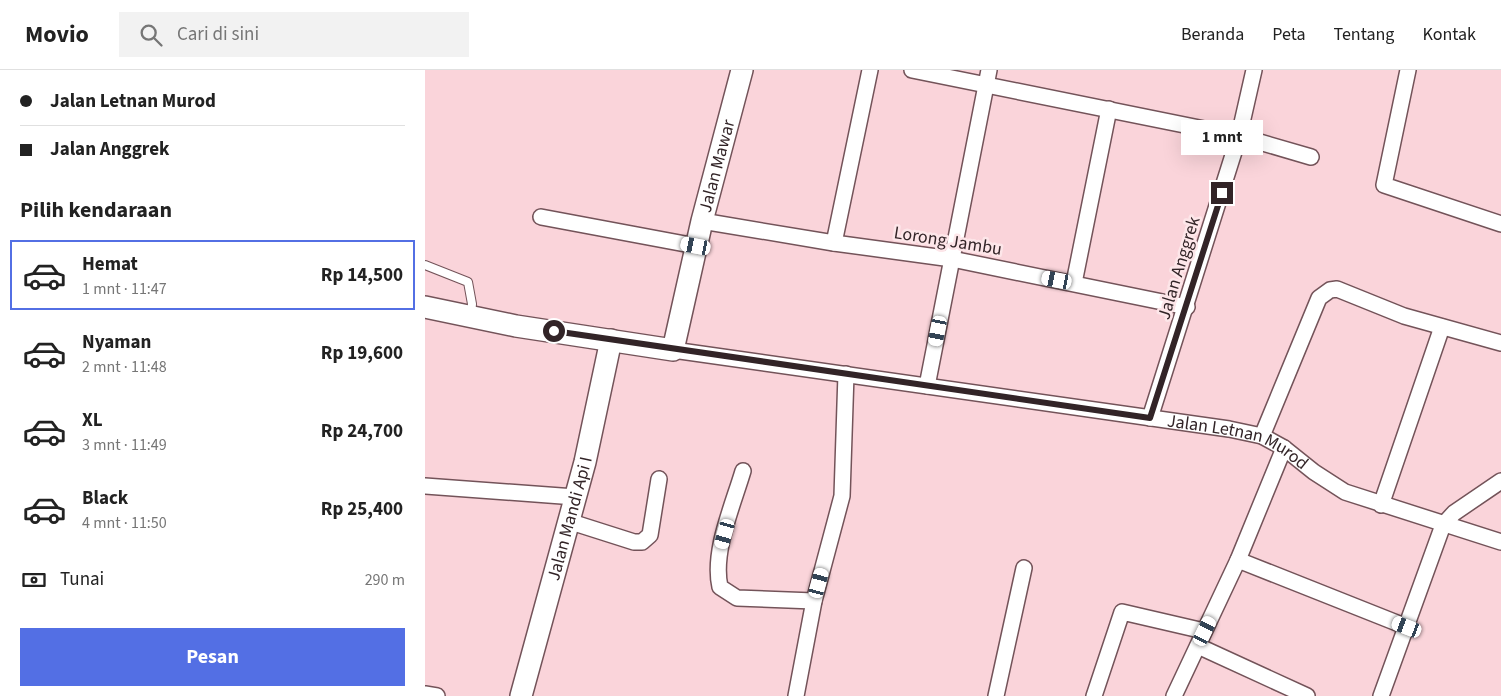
<!DOCTYPE html>
<html lang="id">
<head>
<meta charset="utf-8">
<style>
  :root { --surface:#fff; --page:#f2f2f2; --text:#222; --muted:#767676; --line:#e0e0e0; --accent:#536fe4 }
  body { margin:0; font-family:"Source Sans 3",sans-serif; background:var(--page); color:var(--text); height:100vh; display:flex; flex-direction:column; font-size:19px; white-space:nowrap }
  * { box-sizing:border-box; margin:0 }
  p { font-size:16px; color:var(--muted) }
  .icon { flex:none; width:28px; height:28px; fill:none; stroke:currentColor; stroke-width:2; stroke-linecap:round; stroke-linejoin:round }
  .map { position:relative; flex:1; overflow:hidden }
  .sheet { display:flex; flex-direction:column; background:var(--surface); width:425px }
  .sheet>* { flex:none }
  .guide { display:grid; align-content:center; height:110px; padding:0 20px; background:var(--surface) }
  .end { position:absolute; width:22px; height:22px; margin:-11px; border:6px solid #322427; background:#fff; box-shadow:0 0 0 2px #fff }
  .from { border-radius:50% }
  .bubble { position:absolute; height:35px; border-radius:0px; background:var(--surface); box-shadow:0 5px 20px #0002; font-size:16px; font-weight:700; line-height:35px; text-align:center }
  .car { position:absolute; width:15px; height:30px; margin:-15px -8px; border-radius:6px; box-shadow:0 0 4px 1px #0007; background:linear-gradient(#fff 24%,#345 0 40%,#fff 0 76%,#345 0 86%,#fff 0) }
  .guide b { display:flex; align-items:center; gap:18px; height:48px; font-size:19px }
  .guide b+b { border-top:1px solid var(--line) }
  .guide i { width:12px; height:12px; background:var(--text) }
  ul { padding:0; list-style:none }
  li { display:flex; align-items:center; gap:15px; height:70px; margin:0 10px 8px; padding:0 10px; border:2px solid transparent; border-radius:0px }
  li div { flex:1 }
  li b { display:block; font-size:19px }
  li em { font-style:normal; font-weight:700 }
  li.current { border-color:var(--accent) }
  li>.icon { width:45px; height:45px; stroke-width:1.5 }
  h2 { padding:0 20px; font-size:22px; line-height:60px }
  .pay { display:flex; align-items:center; gap:12px; height:55px; padding:0 20px; font-size:19px }
  .pay p { margin-inline-start:auto }
  .button { display:flex; gap:10px; margin-top:auto; padding:10px 20px }
  .button a { flex:1; height:58px; border-radius:0px; background:var(--accent); color:#fff; font-size:20px; font-weight:700; line-height:58px; text-align:center }
  header { display:flex; align-items:center; gap:30px; box-sizing:border-box; height:70px; padding:0 25px; background:var(--surface); border-bottom:1px solid var(--line) }
  header strong { font-size:24px }
  nav { display:flex; gap:28px; margin-inline-start:auto; font-size:18px }
  .search { width:350px; height:45px; background:var(--page); display:flex; align-items:center; gap:12px; box-sizing:border-box; padding:0 18px; border-radius:0px; color:var(--muted); font-size:19px }
  main { display:flex; flex:1; min-height:0 }
  .map>svg:first-child { display:block }
</style>
</head>
<body>
<header>
<strong>Movio</strong>
<div class="search"><svg class="icon" aria-label="search" viewBox="0 0 24 24"><circle cx="10" cy="10" r="6"/><path d="M15 15l6 6"/></svg>Cari di sini</div>
<nav><a>Beranda</a><a>Peta</a><a>Tentang</a><a>Kontak</a></nav>
</header>
<main>
<section class="sheet">
<div class="guide">
<b><i class="from"></i>Jalan Letnan Murod</b>
<b><i></i>Jalan Anggrek</b>
</div>
<h2>Pilih kendaraan</h2>
<ul>
<li class="current"><svg class="icon" aria-label="car" viewBox="0 0 24 24"><path d="M5 17H2v-5l4-1 3-4h7l3 4 3 1v5h-3M9 17h6M6 11h13"/><circle cx="7" cy="17" r="2"/><circle cx="17" cy="17" r="2"/></svg><div><b>Hemat</b><p>1 mnt · 11:47</p></div><em>Rp 14,500</em></li>
<li><svg class="icon" aria-label="car" viewBox="0 0 24 24"><path d="M5 17H2v-5l4-1 3-4h7l3 4 3 1v5h-3M9 17h6M6 11h13"/><circle cx="7" cy="17" r="2"/><circle cx="17" cy="17" r="2"/></svg><div><b>Nyaman</b><p>2 mnt · 11:48</p></div><em>Rp 19,600</em></li>
<li><svg class="icon" aria-label="car" viewBox="0 0 24 24"><path d="M5 17H2v-5l4-1 3-4h7l3 4 3 1v5h-3M9 17h6M6 11h13"/><circle cx="7" cy="17" r="2"/><circle cx="17" cy="17" r="2"/></svg><div><b>XL</b><p>3 mnt · 11:49</p></div><em>Rp 24,700</em></li>
<li><svg class="icon" aria-label="car" viewBox="0 0 24 24"><path d="M5 17H2v-5l4-1 3-4h7l3 4 3 1v5h-3M9 17h6M6 11h13"/><circle cx="7" cy="17" r="2"/><circle cx="17" cy="17" r="2"/></svg><div><b>Black</b><p>4 mnt · 11:50</p></div><em>Rp 25,400</em></li>
</ul>
<div class="pay"><svg class="icon" aria-label="cash" viewBox="0 0 24 24"><path d="M3 7h18v10H3z"/><circle cx="12" cy="12" r="2"/></svg>Tunai<p>290 m</p></div>
<div class="button"><a>Pesan</a></div>
</section>
<div class="map">
<svg width="1076" height="626" viewBox="0 0 1076 626">
  <rect width="100%" height="100%" fill="#fad4da"/>
  <g fill="none" stroke-linecap="round" stroke-linejoin="round">
    <g stroke="#735359" stroke-width="10">
      <path id="lane" d="M0 195 43 212 47 234 46 244"/>
    </g>
    <g stroke="#735359" stroke-width="18">
      <g id="street">
        <path d="M487 0 814 66 886 87"/>
        <path d="M983 0 959 115 1076 154"/>
        <path d="M116 147 271 176"/>
        <path d="M277 151 409 173 527 189 762 237"/>
        <path d="M409 173 445 0"/>
        <path d="M649 213 684 39"/>
        <path id="s1" d="M248 280 804 359 837 366 859 378 889 402 920 422 1076 472"/>
        <path d="M502 316 564 0"/>
        <path d="M725 348 814 66 829 0"/>
        <path d="M837 366 894 228 905 220 912 219 979 246 1076 273"/>
        <path d="M318 401C308 435 287 482 295 517L312 528 389 531"/>
        <path d="M0 416 150 427"/>
        <path d="M956 435 1017 257"/>
        <path d="M143 451 209 472H217L225 465 234 409"/>
        <path d="M813 490 982 557"/>
        <path d="M773 576 882 626"/>
        <path d="M0 624 12 626"/>
        <path d="M371 626 389 531 417 426 421 304"/>
        <path d="M571 626 599 498"/>
        <path d="M669 626 697 542 779 561"/>
        <path d="M749 626 813 490 859 378"/>
        <path d="M956 626 1018 455 1029 443 1076 411"/>
      </g>
    </g>
    <g stroke="#735359" stroke-width="24">
      <g id="secondary">
        <path id="s2" d="M0 237 91 256 248 280 277 151 317 0"/>
        <path id="s3" d="M96 626 160 392 186 270"/>
      </g>
    </g>
    <use href="#lane" stroke="#fff" stroke-width="8"/>
    <use href="#street" stroke="#fff" stroke-width="15"/>
    <use href="#secondary" stroke="#fff" stroke-width="21"/>
  </g>
  <g fill="none" stroke-linecap="round" stroke-linejoin="round">
    <path stroke="#322427" stroke-width="6" d="M129 261 725 348 797 123"/>
  </g>
  <g text-anchor="middle" dominant-baseline="central" stroke-width="5" stroke-linejoin="round" paint-order="stroke">
    <g font-size="18" fill="#322427" stroke="#fde6e9">
      <text stroke="none"><textPath href="#s2" startOffset="441">Jalan Mawar</textPath></text>
      <text transform="translate(523 171) rotate(9)">Lorong Jambu</text>
      <text transform="translate(754 198) rotate(-73)">Jalan Anggrek</text>
      <text stroke="none"><textPath href="#s1" startOffset="574">Jalan Letnan Murod</textPath></text>
      <text stroke="none"><textPath href="#s3" startOffset="184">Jalan Mandi Api I</textPath></text>
    </g>
  </g>
</svg>
<i class="end from" style="left:129px;top:261px"></i>
<i class="end" style="left:797px;top:123px"></i>
<div class="bubble" style="left:756px;top:50px;width:82px">1 mnt</div>
<i class="car" style="left:271px;top:176px;rotate:281deg"></i>
<i class="car" style="left:632px;top:210px;rotate:281deg"></i>
<i class="car" style="left:513px;top:261px;rotate:191deg"></i>
<i class="car" style="left:300px;top:464px;rotate:196deg"></i>
<i class="car" style="left:394px;top:513px;rotate:15deg"></i>
<i class="car" style="left:982px;top:557px;rotate:291deg"></i>
<i class="car" style="left:780px;top:561px;rotate:26deg"></i>
</div>
</main>
</body>
</html>
